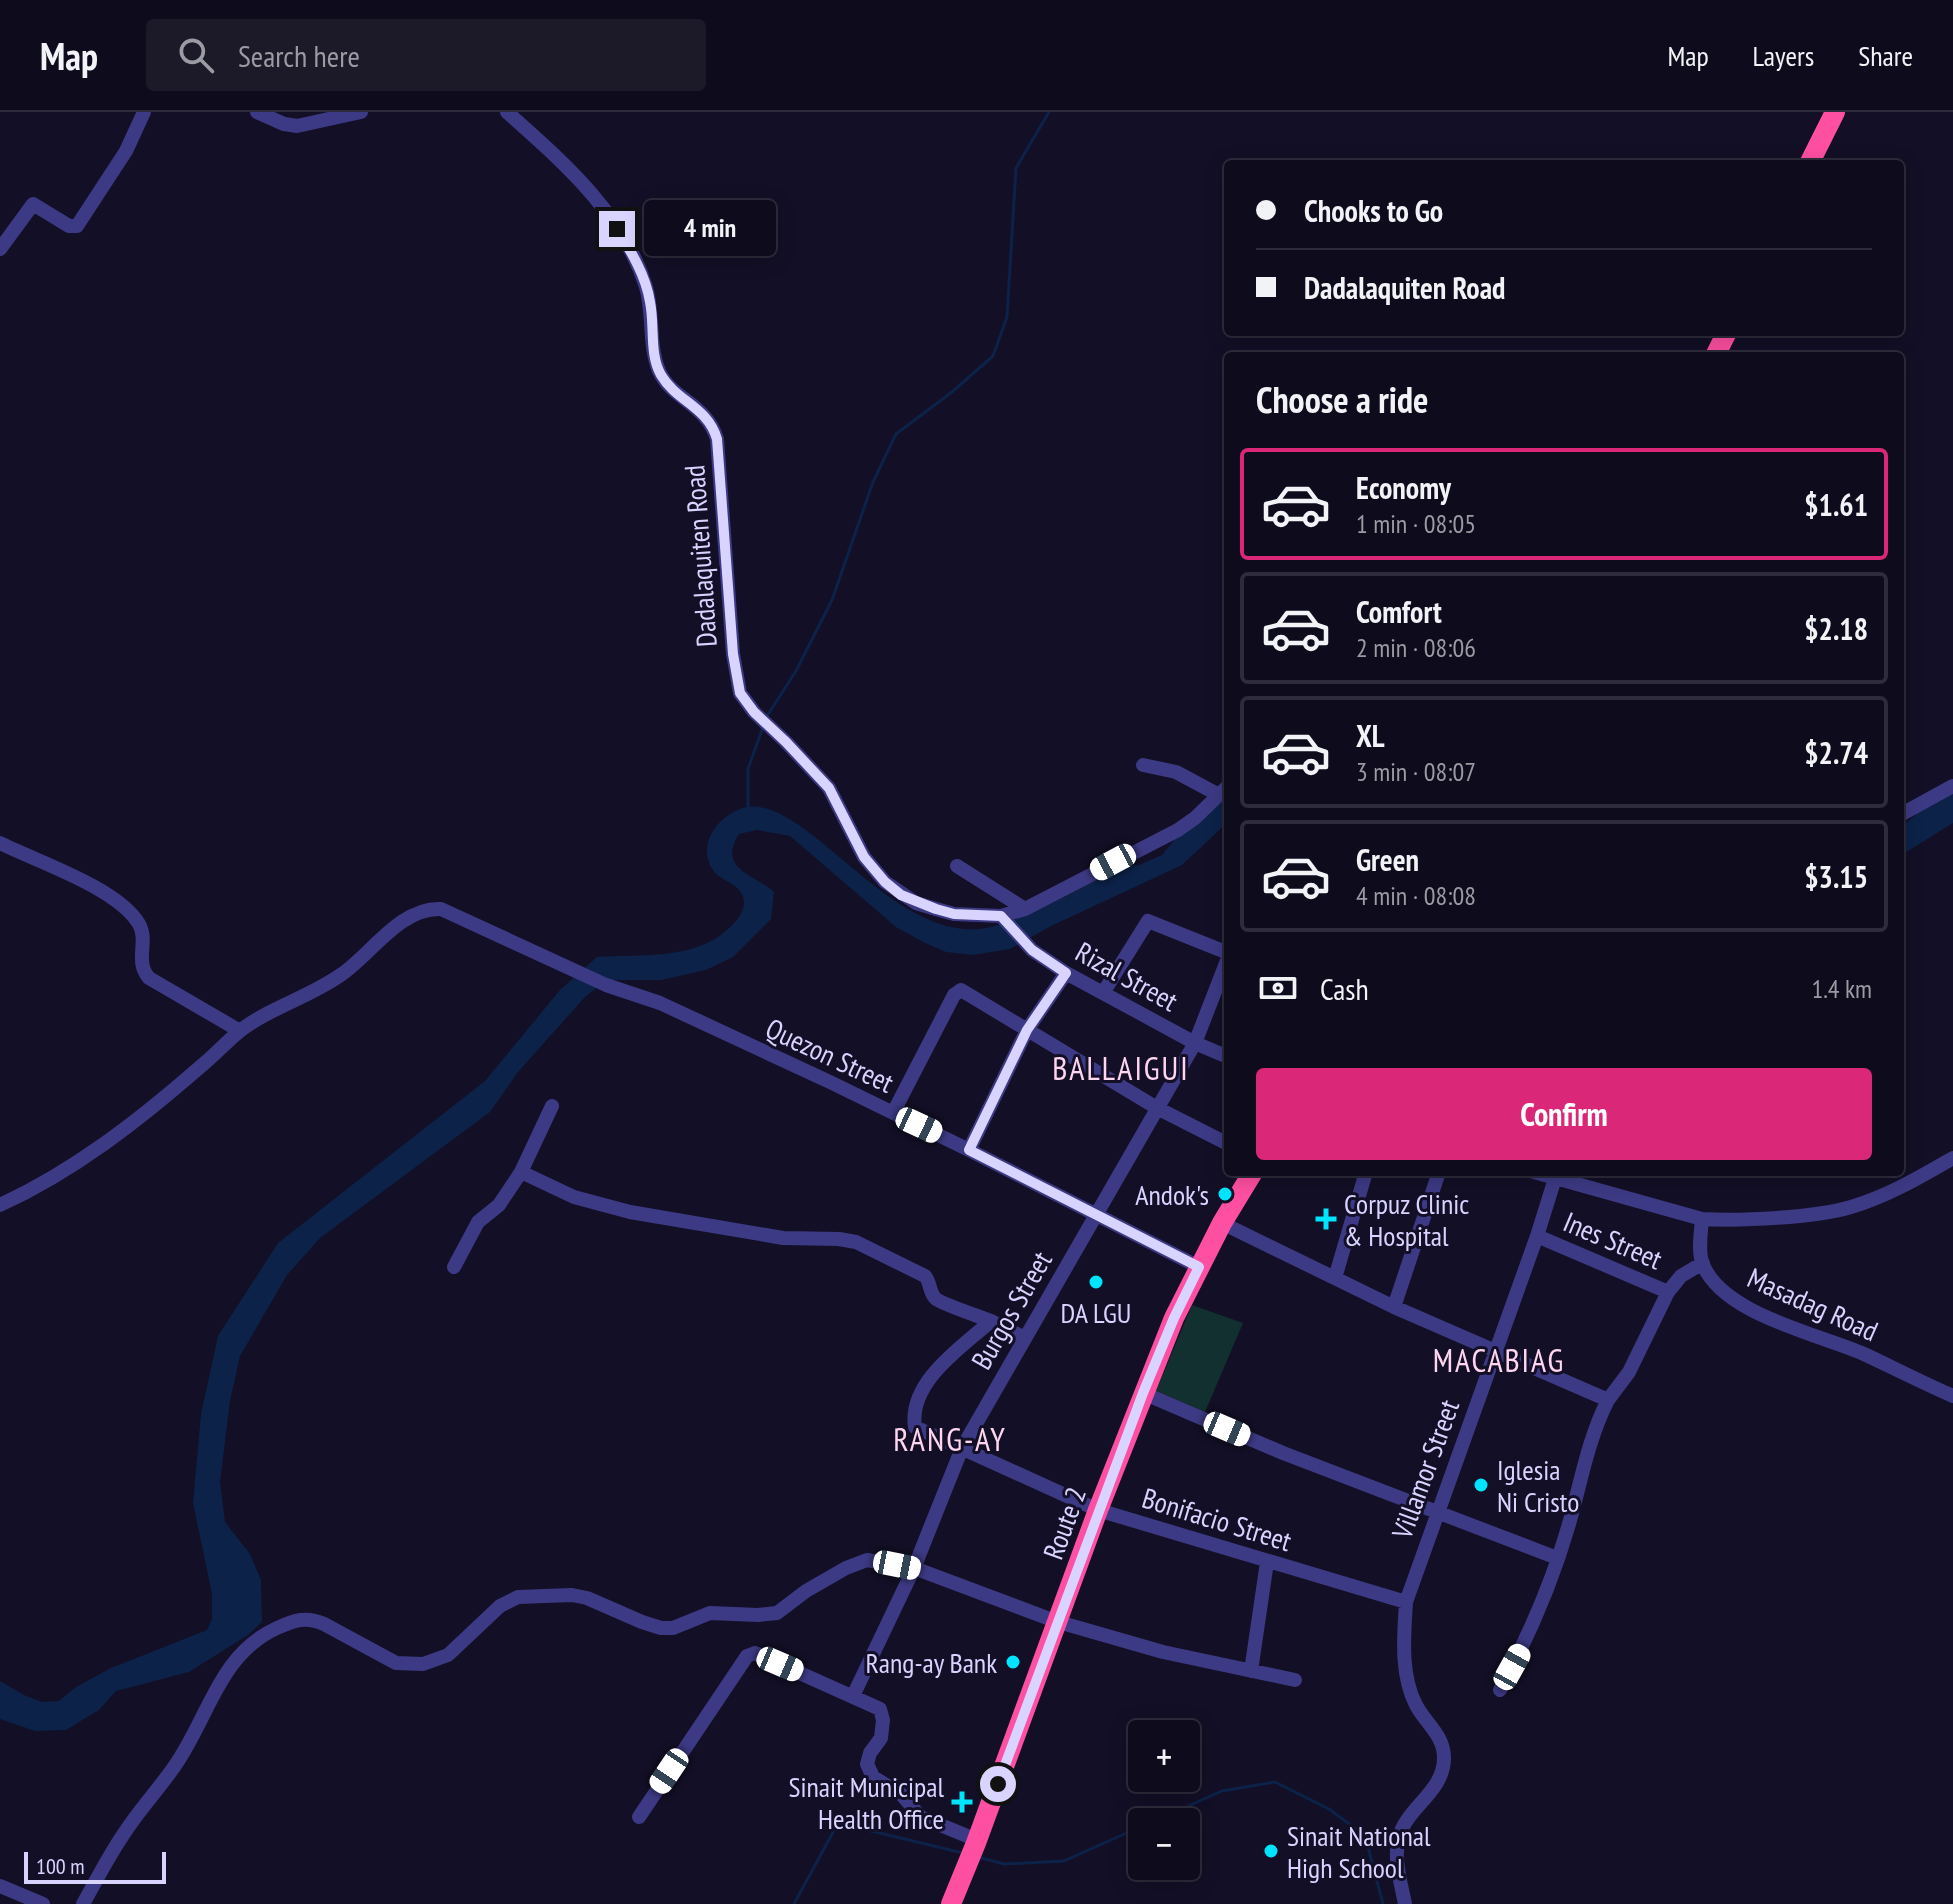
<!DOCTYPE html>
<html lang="en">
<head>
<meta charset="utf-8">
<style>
  :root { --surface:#0e0b1c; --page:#1c1929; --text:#f1f3f6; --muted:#9b9ba3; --line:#2e2b3b; --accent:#db2777 }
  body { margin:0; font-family:"PT Sans Narrow",sans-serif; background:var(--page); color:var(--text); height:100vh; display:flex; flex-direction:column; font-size:30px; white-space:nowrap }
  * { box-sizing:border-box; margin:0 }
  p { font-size:26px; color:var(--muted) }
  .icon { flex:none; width:44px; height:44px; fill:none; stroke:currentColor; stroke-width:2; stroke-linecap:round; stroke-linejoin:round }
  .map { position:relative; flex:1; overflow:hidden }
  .drawer { position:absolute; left:1224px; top:240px; width:680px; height:824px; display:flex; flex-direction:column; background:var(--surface); border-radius:8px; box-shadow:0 4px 20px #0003,0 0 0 2px var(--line) }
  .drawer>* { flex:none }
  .banner { position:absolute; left:1224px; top:48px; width:680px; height:176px; border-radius:8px; box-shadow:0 4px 20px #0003,0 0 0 2px var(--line); display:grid; align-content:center; height:176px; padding:0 32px; background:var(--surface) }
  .fabs { position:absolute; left:1128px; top:1608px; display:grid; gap:16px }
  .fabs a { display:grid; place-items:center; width:72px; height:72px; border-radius:8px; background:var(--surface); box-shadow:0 4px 20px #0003,0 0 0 2px var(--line); font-size:40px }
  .scale { position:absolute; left:24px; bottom:20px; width:142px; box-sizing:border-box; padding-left:8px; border:4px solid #d9d4ff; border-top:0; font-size:22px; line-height:28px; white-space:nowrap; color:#d9d4ff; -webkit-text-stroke:6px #130f26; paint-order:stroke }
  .end { position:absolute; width:36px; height:36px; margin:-18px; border:10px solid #d9d4ff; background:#111; box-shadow:0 0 0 4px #111 }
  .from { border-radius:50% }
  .bubble { position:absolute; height:56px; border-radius:8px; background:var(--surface); box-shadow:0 4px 20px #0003,0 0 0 2px var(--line); font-size:26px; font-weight:600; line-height:56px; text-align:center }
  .car { position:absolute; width:24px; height:48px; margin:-24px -12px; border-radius:10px; box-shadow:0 0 6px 2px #0007; background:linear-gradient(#fff 24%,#345 0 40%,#fff 0 76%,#345 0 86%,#fff 0) }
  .banner b { display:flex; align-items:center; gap:28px; height:76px; font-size:30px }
  .banner b+b { border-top:2px solid var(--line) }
  .banner i { width:20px; height:20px; background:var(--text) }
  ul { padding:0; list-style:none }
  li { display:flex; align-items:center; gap:24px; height:112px; margin:0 16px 12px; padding:0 16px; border:4px solid var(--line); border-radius:8px }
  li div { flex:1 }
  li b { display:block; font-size:30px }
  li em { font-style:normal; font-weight:600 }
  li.on { border-color:var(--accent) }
  li>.icon { width:72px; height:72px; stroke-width:1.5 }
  h2 { padding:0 32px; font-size:36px; line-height:96px }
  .pay { display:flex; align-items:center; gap:20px; height:88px; padding:0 32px; font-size:30px }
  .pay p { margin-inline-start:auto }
  .button { display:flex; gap:16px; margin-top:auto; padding:16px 32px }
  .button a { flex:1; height:92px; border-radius:8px; background:var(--accent); color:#fff; font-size:32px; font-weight:600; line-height:92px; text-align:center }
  header { display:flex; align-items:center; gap:48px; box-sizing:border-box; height:112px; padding:0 40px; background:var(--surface); border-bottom:2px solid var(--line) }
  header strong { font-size:38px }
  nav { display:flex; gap:44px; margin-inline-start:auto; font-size:28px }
  .search { width:560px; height:72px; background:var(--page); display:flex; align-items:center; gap:20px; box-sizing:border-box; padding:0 28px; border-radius:8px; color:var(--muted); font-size:30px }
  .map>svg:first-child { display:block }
</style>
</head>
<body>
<header>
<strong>Map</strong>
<div class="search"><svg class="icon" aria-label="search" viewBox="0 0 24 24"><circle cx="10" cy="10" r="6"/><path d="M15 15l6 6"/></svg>Search here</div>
<nav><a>Map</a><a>Layers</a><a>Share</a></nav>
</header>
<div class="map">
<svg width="1953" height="1792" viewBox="0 0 1953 1792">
  <rect width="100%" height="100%" fill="#130f26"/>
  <path fill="#12302f" d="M1192 1193 1243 1211 1205 1300 1156 1279Z"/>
  <path fill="#0c2248" d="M1953 682V711L1900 744V716L1918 701Z
    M1228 685V710L1182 753 1051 814 1010 837 973 843 946 840 923 830 896 815 790 724 757 718 739 722C717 757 754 762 774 780L771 807 733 845 706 858 661 868H607L585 885 518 960 490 1000 320 1126 287 1163 240 1244 230 1289 220 1370 225 1410 250 1442 261 1468 262 1510 248 1523 189 1560 116 1579 99 1598 66 1618 35 1619 0 1607V1569L24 1583 42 1590 59 1589 76 1575 111 1556 207 1518 212 1507V1482L193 1391 201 1302 218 1224 278 1131 485 969 560 878 597 845C642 842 701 849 734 811 739 806 744 798 744 790 743 771 720 770 712 757 697 731 718 704 743 696 806 678 894 838 991 815 1030 806 1085 773 1123 754L1139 753 1162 743 1179 722Z"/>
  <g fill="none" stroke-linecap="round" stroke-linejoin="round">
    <path stroke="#0c2248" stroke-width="3" d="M767 604 796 559 832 488 873 370 896 322 952 280 993 244 1007 205 1016 56 1049 0
      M748 697V657L763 615
      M1152 1710 1222 1679 1275 1670 1329 1697 1365 1724 1383 1792
      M978 1745 1004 1752 1064 1749 1142 1714
      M794 1792 838 1711 963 1741"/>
    <path stroke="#3d3a85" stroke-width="14" d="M257 0 284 12 297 14 361 0
      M507 0C562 49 623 101 646 175 654 202 648 232 659 259 672 288 706 291 717 327L733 542 740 581 754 600 786 630 829 676 864 745 885 770 916 791 936 797 954 802 1001 804 1032 838 1066 861 1195 931 1228 945
      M0 137 33 92 69 114H77L126 39 144 0
      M1143 653 1176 660 1217 682
      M1900 703 1953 674
      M0 731C38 750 118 776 139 812 149 830 134 849 149 866L240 919
      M957 754 1025 797
      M1001 804 1025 797 1178 718 1195 706 1228 674
      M1103 881 1148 809 1228 841
      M893 1001 954 883 961 878 1157 996 1228 1032
      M969 1038 1027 918 1066 861
      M521 1060 574 1085 630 1100 783 1126 839 1127 856 1130 925 1164C931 1171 929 1181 936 1187 942 1192 981 1205 991 1209
      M1534 1060 1702 1107C1742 1109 1813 1106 1851 1095 1888 1084 1920 1065 1953 1046
      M0 1093C74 1059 138 1009 200 955 214 944 226 930 241 918 271 895 310 885 342 862 372 841 401 795 441 797L606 873 660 891 832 971 969 1038 1199 1155
      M1702 1107C1701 1121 1698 1137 1702 1150 1720 1202 1819 1222 1864 1242 1894 1256 1923 1271 1953 1284
      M1222 1111 1394 1195 1608 1288 1629 1260 1668 1180 1681 1164 1703 1151
      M1537 1124 1668 1180
      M454 1155 478 1110 499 1093 521 1060 552 994
      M1335 1166 1366 1060
      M1394 1195 1439 1060
      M1025 1226 991 1209C962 1235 908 1270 915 1315L1098 1398 1406 1490
      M1143 1281 1283 1341 1557 1446
      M1251 1559 1267 1450
      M1500 1578C1529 1524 1552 1471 1569 1412 1581 1370 1588 1327 1608 1288
      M853 1584 914 1456 962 1336 1195 931 1228 846
      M639 1705 747 1544 755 1541 880 1597 883 1608 881 1626 870 1641 867 1652 873 1665 901 1682 921 1705 977 1728
      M0 1774 43 1792
      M83 1792C96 1769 108 1745 123 1723 138 1699 158 1678 174 1655 209 1606 218 1543 277 1516 295 1508 306 1504 324 1512L396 1551 423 1552 448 1543 500 1494 518 1485 572 1483 587 1486 642 1510 661 1516H673L710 1501 758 1503 777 1501 806 1479 846 1456 867 1448 914 1456 1055 1509 1163 1540 1295 1568
      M1405 1792C1401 1771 1393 1746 1399 1725 1407 1695 1444 1680 1444 1646 1444 1623 1426 1612 1416 1593 1400 1562 1404 1523 1406 1490L1537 1124 1557 1060"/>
    <path stroke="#ff4fa3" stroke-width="20" d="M1809 52 1835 0
      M1715 244 1727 220
      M951 1792 976 1731 1098 1398 1174 1206 1222 1111 1253 1060"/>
  </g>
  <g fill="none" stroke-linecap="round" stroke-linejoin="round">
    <path stroke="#d9d4ff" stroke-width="10" d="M617 117C631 139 646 164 650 190 655 214 649 242 661 263 677 290 707 294 717 327L733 542 740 581 754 600 786 630 829 676 864 745 885 770 901 783 936 797 954 802 1001 804 1032 838 1066 861 1027 918 969 1038 1199 1155 1174 1206 1143 1281 998 1672"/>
  </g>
  <g fill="#00e5ff" stroke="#130f26" stroke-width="3">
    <circle cx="1225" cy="1082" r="8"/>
    <path d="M1322 1095h8v8h8v8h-8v8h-8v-8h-8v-8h8z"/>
    <circle cx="1096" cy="1170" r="8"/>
    <circle cx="1481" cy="1373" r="8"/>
    <circle cx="1013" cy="1550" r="8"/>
    <path d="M958 1678h8v8h8v8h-8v8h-8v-8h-8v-8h8z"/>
    <circle cx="1271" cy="1739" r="8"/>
  </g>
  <g text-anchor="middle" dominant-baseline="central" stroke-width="6" stroke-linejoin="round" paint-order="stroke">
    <g font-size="28" fill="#d9d4ff" stroke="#130f26">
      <text transform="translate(700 444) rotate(-94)">Dadalaquiten Road</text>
      <text transform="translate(1127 864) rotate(29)">Rizal Street</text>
      <text transform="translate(830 943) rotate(25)">Quezon Street</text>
      <text transform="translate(1613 1128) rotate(23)">Ines Street</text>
      <text transform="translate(1813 1192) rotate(24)">Masadag Road</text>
      <text transform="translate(1011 1198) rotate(-60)">Burgos Street</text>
      <text transform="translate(1425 1357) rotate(-70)">Villamor Street</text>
      <text transform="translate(1217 1407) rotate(17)">Bonifacio Street</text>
      <text transform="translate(1064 1411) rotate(-70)">Route 2</text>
    </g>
    <g font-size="28" fill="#d9d4ff" stroke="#130f26" text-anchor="end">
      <text x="1209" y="1082">Andok's</text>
      <text x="1344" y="1091" text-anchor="start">Corpuz Clinic<tspan x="1344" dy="32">&amp; Hospital</tspan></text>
      <text x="1096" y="1200" text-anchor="middle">DA LGU</text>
      <text x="1497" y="1357" text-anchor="start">Iglesia<tspan x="1497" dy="32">Ni Cristo</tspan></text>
      <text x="997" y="1550">Rang-ay Bank</text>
      <text x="944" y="1674">Sinait Municipal<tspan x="944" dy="32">Health Office</tspan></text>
      <text x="1287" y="1723" text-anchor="start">Sinait National<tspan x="1287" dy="32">High School</tspan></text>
    </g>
    <g font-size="32" letter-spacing="2" fill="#ffd6f0" stroke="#130f26">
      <text x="1121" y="956">BALLAIGUI</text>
      <text x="1499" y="1248">MACABIAG</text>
      <text x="950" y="1327">RANG-AY</text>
    </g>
  </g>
</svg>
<div class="fabs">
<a>+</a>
<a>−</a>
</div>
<div class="scale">100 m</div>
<i class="end from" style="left:998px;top:1672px"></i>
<i class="end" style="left:617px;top:117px"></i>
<div class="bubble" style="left:644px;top:88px;width:132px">4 min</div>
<i class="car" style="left:1113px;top:750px;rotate:242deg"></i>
<i class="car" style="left:919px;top:1013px;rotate:115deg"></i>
<i class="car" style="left:1227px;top:1317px;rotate:113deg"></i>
<i class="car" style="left:897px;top:1453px;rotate:101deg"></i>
<i class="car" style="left:780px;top:1552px;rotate:113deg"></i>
<i class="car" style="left:1512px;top:1555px;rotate:29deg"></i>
<i class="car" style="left:669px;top:1659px;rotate:214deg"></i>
<div class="banner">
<b><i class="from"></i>Chooks to Go</b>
<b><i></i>Dadalaquiten Road</b>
</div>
<section class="drawer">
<h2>Choose a ride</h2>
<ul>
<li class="on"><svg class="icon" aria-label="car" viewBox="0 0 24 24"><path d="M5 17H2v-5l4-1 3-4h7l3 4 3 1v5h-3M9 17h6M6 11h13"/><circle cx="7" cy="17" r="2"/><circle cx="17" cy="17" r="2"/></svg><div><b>Economy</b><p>1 min · 08:05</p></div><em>$1.61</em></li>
<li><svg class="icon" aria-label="car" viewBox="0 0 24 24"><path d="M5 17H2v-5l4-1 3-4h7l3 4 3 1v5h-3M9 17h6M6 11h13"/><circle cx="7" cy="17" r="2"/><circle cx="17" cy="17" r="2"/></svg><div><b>Comfort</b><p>2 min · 08:06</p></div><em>$2.18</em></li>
<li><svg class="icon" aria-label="car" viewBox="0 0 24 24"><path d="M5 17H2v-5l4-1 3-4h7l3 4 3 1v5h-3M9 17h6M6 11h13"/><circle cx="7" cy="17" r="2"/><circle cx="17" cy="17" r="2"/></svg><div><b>XL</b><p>3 min · 08:07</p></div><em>$2.74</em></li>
<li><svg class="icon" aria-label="car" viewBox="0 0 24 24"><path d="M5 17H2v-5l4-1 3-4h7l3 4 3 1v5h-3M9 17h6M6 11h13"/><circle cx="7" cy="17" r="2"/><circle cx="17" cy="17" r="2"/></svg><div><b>Green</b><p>4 min · 08:08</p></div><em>$3.15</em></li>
</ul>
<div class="pay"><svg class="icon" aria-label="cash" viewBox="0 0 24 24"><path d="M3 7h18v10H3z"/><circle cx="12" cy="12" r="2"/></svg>Cash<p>1.4 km</p></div>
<div class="button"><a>Confirm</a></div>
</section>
</div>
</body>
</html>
